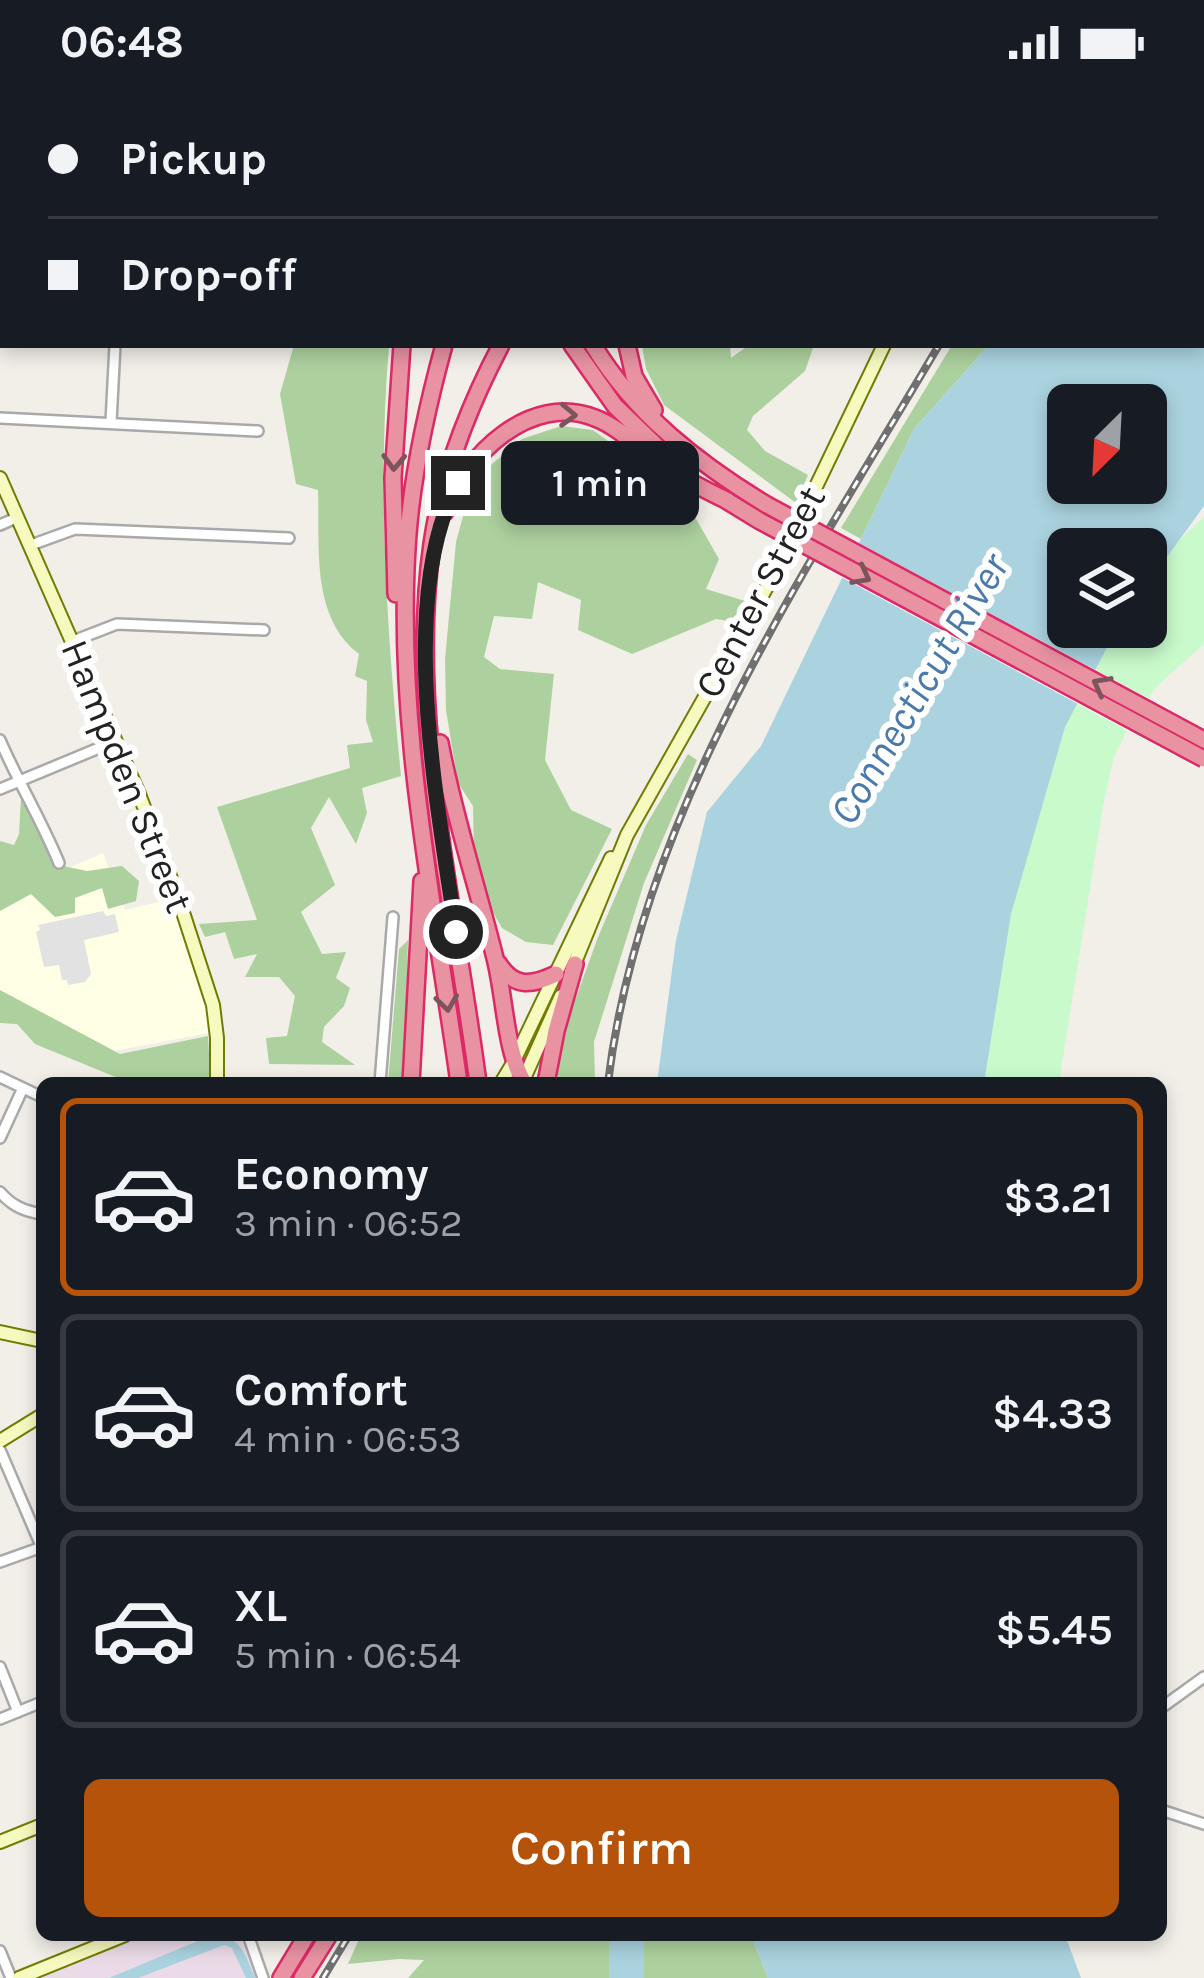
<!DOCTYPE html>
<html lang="en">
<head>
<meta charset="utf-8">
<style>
  :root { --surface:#171b24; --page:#242831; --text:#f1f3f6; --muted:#9ea1a6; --line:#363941; --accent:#b45309 }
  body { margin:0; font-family:Karla,sans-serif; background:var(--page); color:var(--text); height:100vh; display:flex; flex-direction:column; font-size:45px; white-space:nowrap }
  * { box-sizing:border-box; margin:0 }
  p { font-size:39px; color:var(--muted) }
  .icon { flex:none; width:66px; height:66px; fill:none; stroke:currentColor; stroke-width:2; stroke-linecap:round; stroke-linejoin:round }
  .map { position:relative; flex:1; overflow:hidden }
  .details { position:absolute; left:36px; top:993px; width:1131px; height:864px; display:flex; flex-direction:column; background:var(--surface); border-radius:18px; box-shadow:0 6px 18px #0003 }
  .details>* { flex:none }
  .guide { position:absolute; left:0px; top:0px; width:1206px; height:264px; box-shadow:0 6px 18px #0003; display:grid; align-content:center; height:264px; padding:0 48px; background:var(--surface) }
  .needle { width:78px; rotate:204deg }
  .buttons { position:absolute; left:1047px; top:300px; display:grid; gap:24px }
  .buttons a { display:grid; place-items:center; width:120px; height:120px; border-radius:18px; background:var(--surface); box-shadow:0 6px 18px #0003; font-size:60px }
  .end { position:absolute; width:54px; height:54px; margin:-27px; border:15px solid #222; background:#fff; box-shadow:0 0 0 6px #fff }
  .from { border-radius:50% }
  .bubble { position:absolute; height:84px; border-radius:18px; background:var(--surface); box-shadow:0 6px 18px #0003; font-size:39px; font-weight:600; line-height:84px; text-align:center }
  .guide b { display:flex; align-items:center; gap:42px; height:114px; font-size:45px }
  .guide b+b { border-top:3px solid var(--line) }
  .guide i { width:30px; height:30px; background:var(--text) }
  ul { padding:21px 0 0; list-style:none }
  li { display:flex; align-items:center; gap:36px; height:198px; margin:0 24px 18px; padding:0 24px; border:6px solid var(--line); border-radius:18px }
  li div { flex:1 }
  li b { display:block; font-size:45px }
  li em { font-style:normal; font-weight:600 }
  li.active { border-color:var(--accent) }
  li>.icon { width:108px; height:108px; stroke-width:1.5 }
  .cta { display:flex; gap:24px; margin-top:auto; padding:24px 48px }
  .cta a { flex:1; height:138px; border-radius:18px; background:var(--accent); color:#fff; font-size:48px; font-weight:600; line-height:138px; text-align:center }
  .status { display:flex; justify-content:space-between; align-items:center; height:84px; padding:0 60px; background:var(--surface); direction:ltr }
  .status svg { height:33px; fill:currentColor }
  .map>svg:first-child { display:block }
</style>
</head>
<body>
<div class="status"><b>06:48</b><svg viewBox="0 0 49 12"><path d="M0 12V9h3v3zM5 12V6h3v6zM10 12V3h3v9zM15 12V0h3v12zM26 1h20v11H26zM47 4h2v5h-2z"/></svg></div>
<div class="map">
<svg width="1204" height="1894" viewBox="0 0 1204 1894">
  <rect width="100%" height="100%" fill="#f2efe9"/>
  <path fill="#ebdbe8" d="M145 1851H239L256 1894H34Z"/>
  <path fill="#ffffe5" d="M103 769 125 826 171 815 207 925 209 949 103 969 0 932V772L50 792Z"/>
  <path fill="#add19e" d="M294 261H389C377 404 387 549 401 692L362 704 367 729 356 760 329 713 311 744 335 801 301 828 322 870 346 868 336 894 350 904 344 922 324 943 322 958 355 981 269 980 266 954 287 952 295 912 279 893H245L257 870 234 875 225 848 205 853 199 840 257 836 217 723 350 684 347 661 373 658 366 636 367 597 355 592 359 570C310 533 320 461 318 406L296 400 280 310Z
    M642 261H730L731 274 749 261H814L805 287 753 332 747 346 765 367 808 391 796 419 664 321 646 285Z
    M952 261H989L914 345 861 455 841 444Z
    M561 342 593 346 683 412 719 475 706 505 745 517 735 538 716 535 632 570 578 546 581 516 538 498 532 535 494 532 484 573 500 585 554 590 545 676 571 726 612 745 553 861 526 858 502 844 487 818 474 774 473 722 458 699 446 626 445 575 456 458 466 421 492 380 522 355Z
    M688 670 697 676 644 799 594 958 595 999H557L562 952 598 853 646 741Z
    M21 713 54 780 87 787 122 782 139 797 136 817 108 825 102 804 75 814V829L55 833 31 810 0 827V757L14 761 19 750Z
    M408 856 404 999H388L399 865Z
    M0 906 120 970 208 952 211 999H130L35 960 17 940 0 939Z
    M361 1851H609V1894H408L424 1876 399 1875 348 1880Z
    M644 1851H751L768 1894H644Z"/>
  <path fill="#c8facc" d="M1204 433V560L1156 603 1129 642 1114 673 1103 722 1059 999H987L984 997 1032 653 1118 543H1146V502L1175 460Z"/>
  <path fill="#e2e2e2" d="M103 827 106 832 115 830 119 848 84 856 91 890 85 898 68 901 67 896H62L59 881 44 883 36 848 40 846 38 841Z"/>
  <path fill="#aad3df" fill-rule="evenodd" d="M1204 42V422L1146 502V465H1068V543H1118L1065 643 1011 830 984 999H657L676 856 707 728 761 662 914 345 989 261H1203ZM1068 321H1146V399H1068Z
    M212 1851C241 1852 245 1870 255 1894H246L232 1864 224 1861 138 1894H109Z
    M609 1851H644V1894H609Z
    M751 1851H1065L1081 1894H768Z"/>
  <path fill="#fff" d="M773 413 1204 644V673L1198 684 755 447Z"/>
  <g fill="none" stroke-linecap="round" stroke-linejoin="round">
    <g stroke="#a9a9a9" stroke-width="14">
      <path id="street" d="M853 3 869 0 892 3
        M0 61 3 63
        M0 155 3 156
        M0 217H3
        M0 334 258 347
        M111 338 115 261
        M0 441 16 434
        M31 461 75 445 289 454
        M73 557 117 540 264 546
        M0 656C18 698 42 737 59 779
        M0 705 116 657
        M0 993 42 1013
        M380 999 393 833
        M0 1054 23 1004
        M0 1108C12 1122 24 1127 42 1130
        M0 1366 42 1464
        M0 1478 42 1463
        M0 1583 18 1628
        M1161 1624 1204 1593
        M0 1635 42 1618
        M1161 1726 1204 1740
        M248 1851 263 1894
        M0 1867 11 1894"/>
    </g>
    <g stroke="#707d05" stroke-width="16">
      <path id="secondary" d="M1004 3 1005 0
        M0 394 139 710 178 813 213 921 217 954V999
        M571 888 627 751 773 492 884 261
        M501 999 513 979 611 774
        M522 999 561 912
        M0 1248 42 1257
        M0 1357 42 1331
        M0 1758 42 1741
        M19 1894 125 1851"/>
    </g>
    <g stroke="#dc2a67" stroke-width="20">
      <path id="highway" d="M516 3V0
        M532 3V0
        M550 3 551 0
        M636 3 637 0
        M444 261C427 323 413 386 408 450 394 634 434 818 459 999
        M572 261 615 322 671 376
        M593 261C635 330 699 380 767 421
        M627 261 634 292 654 326
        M724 415 760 437
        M445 428C465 372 530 308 595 334 617 342 636 362 655 376 678 392 703 405 728 417
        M396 510 393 394 402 261
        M440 659C454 732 477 802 495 874 505 913 505 966 524 999
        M498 879C514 904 531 902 556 890
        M411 999 422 797
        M478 999C456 828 407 631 432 460 442 389 468 324 501 261
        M546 999 556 947 575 880
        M281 1894 307 1851
        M302 1894 329 1851"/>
    </g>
    <use href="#street" stroke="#fff" stroke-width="9"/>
    <use href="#secondary" stroke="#f7fabf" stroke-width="12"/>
    <use href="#highway" stroke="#e892a2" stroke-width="15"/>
    <g stroke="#707070" stroke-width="8">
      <path id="rail" d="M1084 3 1085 0
        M608 999C640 730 804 490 939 261
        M323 1894 349 1851"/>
    </g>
    <use href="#rail" stroke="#fff" stroke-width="3" stroke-dasharray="9" stroke-linecap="butt"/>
    <g stroke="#dc2a67" stroke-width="20" stroke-linecap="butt">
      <path id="highway-bridge" d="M767 421 1204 656
        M760 437 1204 675"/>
    </g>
    <use href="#highway-bridge" stroke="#e892a2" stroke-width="15"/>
  </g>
  <defs><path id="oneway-chevron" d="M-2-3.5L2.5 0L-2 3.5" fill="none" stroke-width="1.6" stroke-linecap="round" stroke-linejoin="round" transform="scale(3)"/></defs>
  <g stroke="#7b545c">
    <use href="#oneway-chevron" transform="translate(568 331) rotate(2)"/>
    <use href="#oneway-chevron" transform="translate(394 378) rotate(92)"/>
    <use href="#oneway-chevron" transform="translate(862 492) rotate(28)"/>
    <use href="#oneway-chevron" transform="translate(1101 601) rotate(-152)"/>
    <use href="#oneway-chevron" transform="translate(447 919) rotate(82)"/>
  </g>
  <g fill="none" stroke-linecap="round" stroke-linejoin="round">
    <path stroke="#222" stroke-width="15" d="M456 848C438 721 396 514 458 399"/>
  </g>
  <g text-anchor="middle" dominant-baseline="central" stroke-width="12" stroke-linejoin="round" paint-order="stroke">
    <g font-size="39" fill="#222" stroke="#fff">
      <text transform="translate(760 508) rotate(-62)">Center Street</text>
      <text transform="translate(127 692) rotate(68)">Hampden Street</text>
    </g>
    <g font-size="42" font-style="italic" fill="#4a7aab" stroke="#fff">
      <text transform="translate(919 605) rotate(-59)">Connecticut River</text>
    </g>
  </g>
</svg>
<div class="buttons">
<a><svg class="needle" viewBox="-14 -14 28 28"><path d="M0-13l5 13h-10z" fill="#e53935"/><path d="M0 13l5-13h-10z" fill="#9ea1a6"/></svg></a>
<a><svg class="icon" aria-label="layers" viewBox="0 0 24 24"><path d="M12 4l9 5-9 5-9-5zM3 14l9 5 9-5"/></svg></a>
</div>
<i class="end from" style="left:456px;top:848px"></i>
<i class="end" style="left:458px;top:399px"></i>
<div class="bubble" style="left:501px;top:357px;width:198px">1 min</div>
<div class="guide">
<b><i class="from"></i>Pickup</b>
<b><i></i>Drop-off</b>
</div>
<section class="details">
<ul>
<li class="active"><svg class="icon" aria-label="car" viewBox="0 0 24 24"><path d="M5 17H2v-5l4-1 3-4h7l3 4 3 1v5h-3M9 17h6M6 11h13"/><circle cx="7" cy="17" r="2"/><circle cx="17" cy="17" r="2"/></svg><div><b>Economy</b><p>3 min · 06:52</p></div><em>$3.21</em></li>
<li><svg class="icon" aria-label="car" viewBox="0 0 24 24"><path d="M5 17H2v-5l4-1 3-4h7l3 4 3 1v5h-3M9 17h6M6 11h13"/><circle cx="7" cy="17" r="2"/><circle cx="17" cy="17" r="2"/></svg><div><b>Comfort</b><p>4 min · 06:53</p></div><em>$4.33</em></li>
<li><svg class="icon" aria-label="car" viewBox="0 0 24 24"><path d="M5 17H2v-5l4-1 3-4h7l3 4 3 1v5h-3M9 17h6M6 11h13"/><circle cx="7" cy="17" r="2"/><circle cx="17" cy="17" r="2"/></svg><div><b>XL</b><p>5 min · 06:54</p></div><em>$5.45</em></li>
</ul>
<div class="cta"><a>Confirm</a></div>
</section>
</div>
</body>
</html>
